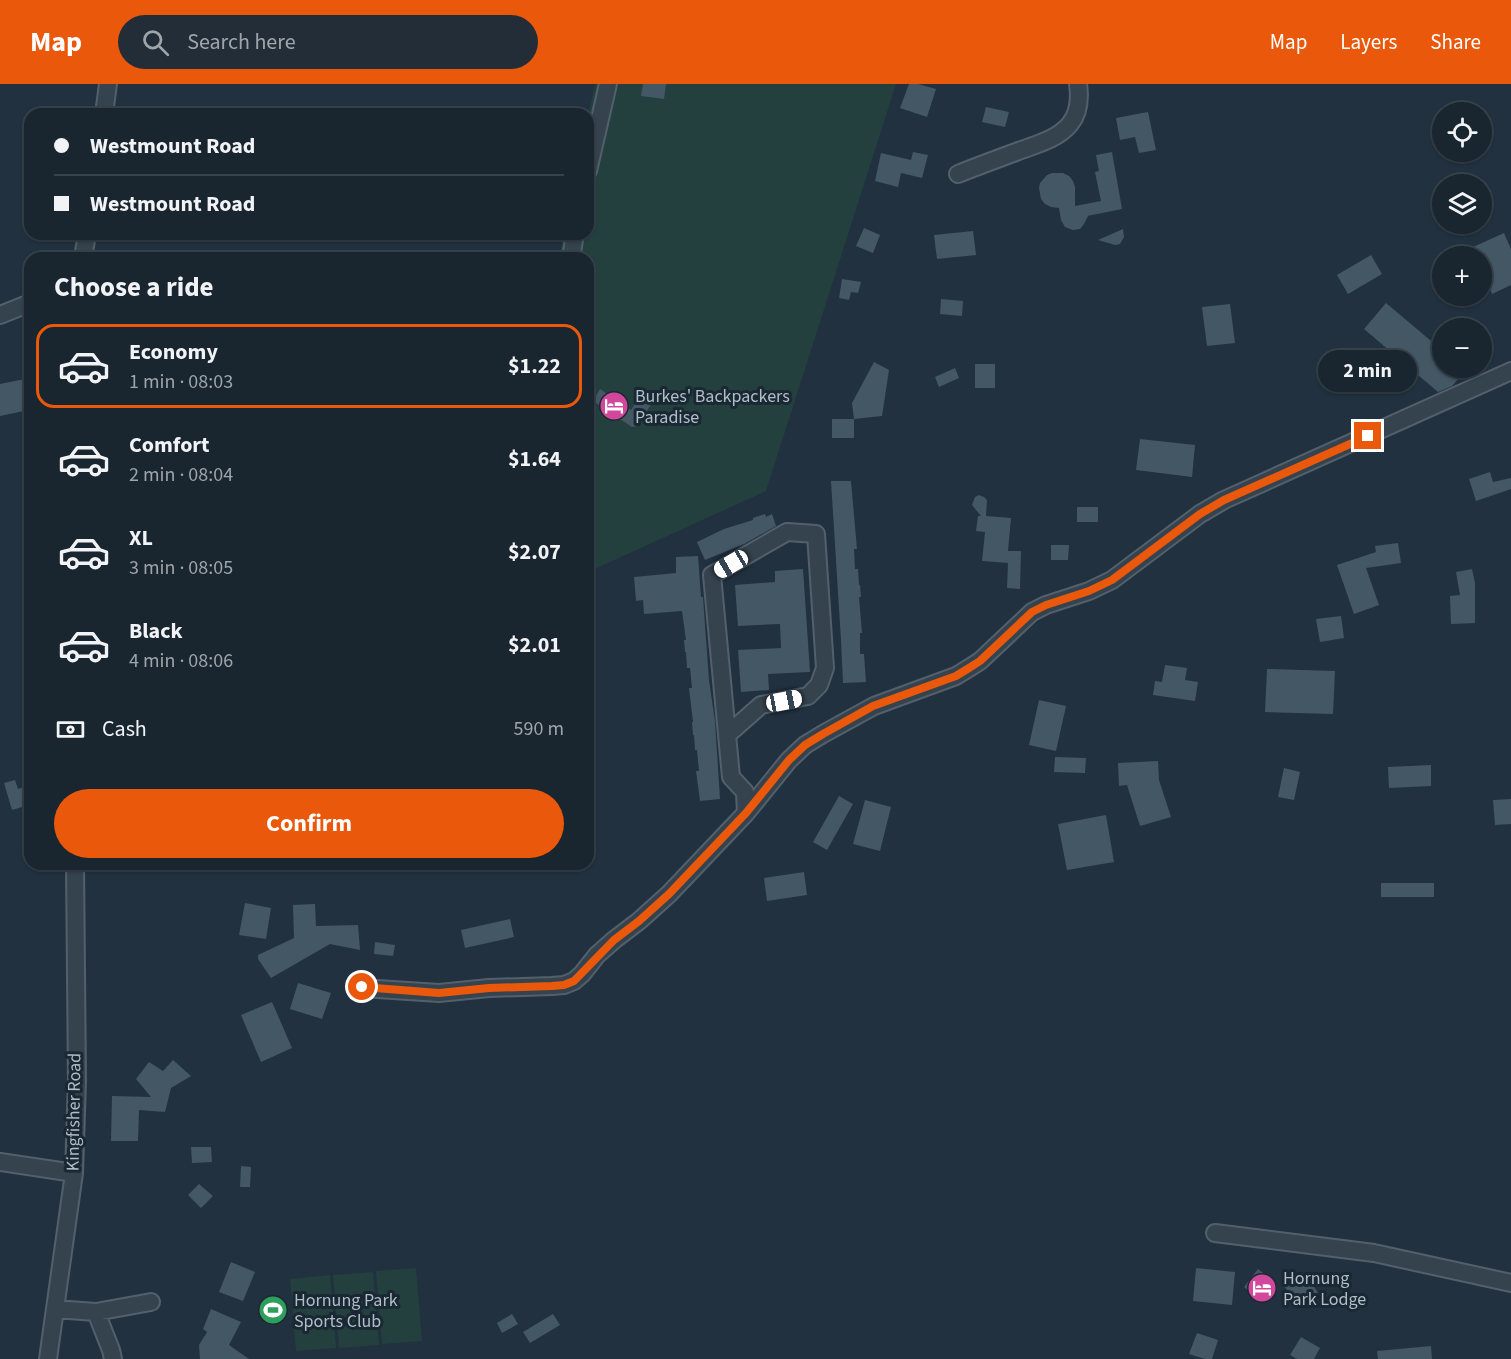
<!DOCTYPE html>
<html lang="en">
<head>
<meta charset="utf-8">
<style>
  :root { --surface:#19252f; --page:#222d37; --text:#f1f3f6; --muted:#9fa5aa; --line:#37424b; --accent:#ea580c }
  body { margin:0; font-family:"Source Sans 3",sans-serif; background:var(--page); color:var(--text); height:100vh; display:flex; flex-direction:column; font-size:22px; white-space:nowrap }
  * { box-sizing:border-box; margin:0 }
  p { font-size:20px; color:var(--muted) }
  .icon { flex:none; width:33px; height:33px; fill:none; stroke:currentColor; stroke-width:2; stroke-linecap:round; stroke-linejoin:round }
  .map { position:relative; flex:1; overflow:hidden }
  .drawer { position:absolute; left:24px; top:168px; width:570px; height:618px; display:flex; flex-direction:column; background:var(--surface); border-radius:18px; box-shadow:0 2px 4px #0004,0 0 0 2px var(--line) }
  .drawer>* { flex:none }
  .hud { position:absolute; left:24px; top:24px; width:570px; height:132px; border-radius:18px; box-shadow:0 2px 4px #0004,0 0 0 2px var(--line); display:grid; align-content:center; height:132px; padding:0 30px; background:var(--surface) }
  .controls { position:absolute; left:1432px; top:18px; display:grid; gap:12px }
  .controls a { display:grid; place-items:center; width:60px; height:60px; border-radius:50%; background:var(--surface); box-shadow:0 2px 4px #0004,0 0 0 2px var(--line); font-size:30px }
  .end { position:absolute; width:27px; height:27px; margin:-14px; border:8px solid #ea580c; background:#fff; box-shadow:0 0 0 3px #fff }
  .from { border-radius:50% }
  .bubble { position:absolute; height:42px; border-radius:21px; background:var(--surface); box-shadow:0 2px 4px #0004,0 0 0 2px var(--line); font-size:20px; font-weight:700; line-height:42px; text-align:center }
  .car { position:absolute; width:18px; height:36px; margin:-18px -9px; border-radius:8px; box-shadow:0 0 4px 2px #0007; background:linear-gradient(#fff 24%,#345 0 40%,#fff 0 76%,#345 0 86%,#fff 0) }
  .hud b { display:flex; align-items:center; gap:21px; height:57px; font-size:22px }
  .hud b+b { border-top:2px solid var(--line) }
  .hud i { width:15px; height:15px; background:var(--text) }
  ul { padding:0; list-style:none }
  li { display:flex; align-items:center; gap:18px; height:84px; margin:0 12px 9px; padding:0 18px; border:3px solid transparent; border-radius:18px }
  li div { flex:1 }
  li b { display:block; font-size:22px }
  li em { font-style:normal; font-weight:700 }
  li.selected { border-color:var(--accent) }
  li>.icon { width:54px; height:54px; stroke-width:1.5 }
  h2 { padding:0 30px; font-size:27px; line-height:72px }
  .pay { display:flex; align-items:center; gap:15px; height:66px; padding:0 30px; font-size:22px }
  .pay p { margin-inline-start:auto }
  .button { display:flex; gap:12px; margin-top:auto; padding:12px 30px }
  .button a { flex:1; height:69px; border-radius:36px; background:var(--accent); color:#fff; font-size:24px; font-weight:700; line-height:69px; text-align:center }
  header { display:flex; align-items:center; gap:36px; box-sizing:border-box; height:84px; padding:0 30px; background:var(--accent); color:#fff }
  header strong { font-size:28px }
  nav { display:flex; gap:33px; margin-inline-start:auto; font-size:21px }
  .search { width:420px; height:54px; background:var(--page); display:flex; align-items:center; gap:15px; box-sizing:border-box; padding:0 21px; border-radius:33px; color:var(--muted); font-size:22px }
  .map>svg:first-child { display:block }
</style>
</head>
<body>
<header>
<strong>Map</strong>
<div class="search"><svg class="icon" aria-label="search" viewBox="0 0 24 24"><circle cx="10" cy="10" r="6"/><path d="M15 15l6 6"/></svg>Search here</div>
<nav><a>Map</a><a>Layers</a><a>Share</a></nav>
</header>
<div class="map">
<svg width="1511" height="1275" viewBox="0 0 1511 1275">
  <rect width="100%" height="100%" fill="#21313f"/>
  <path fill="#23403f" d="M595 0H896L766 407 588 488V174H559L564 150H588V32Z
    M416 1184 422 1257 382 1260 376 1187Z
    M373 1188 379 1261 339 1264 333 1191Z
    M330 1191 336 1264 296 1267 290 1195Z"/>
  <path fill="#445765" d="M643 0H666L664 15 641 12Z
    M909 0H918L936 5 927 33 900 24Z
    M986 23 1009 28 1005 43 982 38Z
    M1148 28 1156 66 1139 69 1135 53 1120 56 1116 34Z
    M913 68 928 71 922 94 901 89 898 103 875 97 881 69 911 76Z
    M1112 68 1122 125 1087 132H1088L1084 140 1080 145 1073 146 1065 143 1061 136 1059 124 1051 123 1045 120 1041 115 1039 104 1040 99 1047 91 1052 89H1063L1069 92 1073 97 1075 103V122L1101 117 1095 88 1099 87 1096 71Z
    M864 144 880 151 873 169 856 162Z
    M1123 145 1124 153 1120 160 1115 161 1098 156Z
    M973 147 976 171 937 175 934 151Z
    M1504 149 1511 165V201L1492 210 1482 188V172H1475L1471 164Z
    M1371 171 1382 190 1348 210 1337 191Z
    M842 195 861 198 858 209 851 208 849 216 839 214Z
    M941 215 963 217 962 232 940 230Z
    M1386 219 1443 267V284H1468L1452 302 1438 308 1364 245Z
    M1230 220 1235 259 1207 262 1202 223Z
    M874 278 889 286 882 332 854 335 852 319Z
    M975 280H995V304H975Z
    M955 284 959 294 939 303 935 293Z
    M30 294V315L22 317 24 327 0 332V300Z
    M600 305 631 326 640 312 652 319 637 342 632 343 593 317Z
    M832 335H854V354H832Z
    M1140 355 1195 361 1192 393 1136 386Z
    M1490 388 1493 398 1511 394V405L1476 417 1469 395Z
    M831 397H851L857 465H854L855 485H858L859 501H860L861 513H859L862 549H860V570H864L866 598 843 599 841 556Z
    M979 411 984 413 987 416 986 432 1011 434 1008 467H1021L1020 505 1007 504 1008 479 982 477 985 448 976 447 978 432H981L972 421 975 413Z
    M1077 423H1098V438H1077Z
    M765 430 766 433 772 430 776 442 744 460 705 476 697 458 724 445 753 436V434Z
    M1398 459 1401 479 1366 484 1379 521 1354 530 1337 481 1376 468 1375 462Z
    M1051 461H1069L1068 476H1051Z
    M698 472 701 513H703L709 596 715 637 720 715 700 717 696 687H699L697 666H695L694 651H693L692 638H693L689 604H692L690 584H687L686 568H685L684 556H686L682 527 644 530 643 516 636 517 634 493 676 489V473Z
    M803 485 810 588 768 590 769 606 741 608 738 566 781 564 780 540 738 542 735 501 775 498V487Z
    M1472 485 1475 499V539L1451 540 1450 512 1460 511 1456 488Z
    M1341 532 1344 554 1320 558 1316 535Z
    M1165 581 1187 584 1185 596 1198 598 1195 617 1153 611 1155 597 1162 598Z
    M1267 585 1335 587 1333 630 1265 628Z
    M1039 616 1066 622 1056 667 1029 661Z
    M1055 673 1086 674 1085 689 1054 688Z
    M1158 677 1159 696 1171 733 1140 742 1127 701 1119 702 1118 679Z
    M1431 681V702L1389 704 1388 683Z
    M1284 684 1300 688 1294 716 1278 713Z
    M15 696 18 705 24 703 29 721 12 726 4 699Z
    M839 712 853 720 827 766 813 758Z
    M1511 715V740L1495 741 1493 716Z
    M865 716 891 723 880 767 853 760Z
    M1106 731 1114 778 1067 786 1058 740Z
    M804 788 807 811 767 817 764 794Z
    M1381 799H1434V813H1381Z
    M245 819 271 824 266 855 239 851Z
    M315 820 316 842 358 841 360 866 330 860 271 894 258 875V871L294 854 293 821Z
    M510 835 514 853 465 864 461 846Z
    M375 858 395 861 393 872 374 870Z
    M298 899 331 909 322 935 290 925Z
    M272 918 292 964 261 978 241 931Z
    M173 976 191 992 171 1004 165 1028 139 1026 138 1057H111L112 1012 151 1013 136 995 149 978 163 987Z
    M191 1063H211L212 1078 192 1079Z
    M241 1082 251 1083 250 1103H240Z
    M199 1100 213 1112 201 1124 188 1111Z
    M231 1178 255 1188 243 1217 219 1208Z
    M1196 1184 1235 1188 1232 1221 1193 1217Z
    M1258 1185 1275 1198 1260 1216 1244 1203Z
    M1306 1190 1318 1209 1297 1222 1285 1203Z
    M211 1225 241 1238 229 1261 249 1275H200L199 1261 207 1248 203 1245Z
    M512 1230 518 1240 502 1249 497 1239Z
    M553 1230 560 1241 530 1259 523 1248Z
    M1197 1249 1218 1256 1212 1275H1205L1189 1270Z
    M1301 1253 1320 1264 1314 1275H1297L1290 1271Z
    M1431 1262 1432 1275H1378L1377 1267Z"/>
  <g fill="none" stroke-linecap="round" stroke-linejoin="round">
    <g stroke="#53606c" stroke-width="20">
      <path id="minor" d="M104 30 108 0
        M588 87 608 0
        M958 90C978 82 997 75 1016 68 1034 61 1057 56 1070 40 1079 29 1080 14 1078 0
        M83 174 87 150
        M571 174 575 150
        M0 231 30 219
        M727 651 761 621 808 612 819 601 825 584 816 450 787 448 712 491 731 693 745 708 746 729
        M362 904 439 909 489 904 552 902 564 901 574 897 582 890 597 871 614 856 639 837 669 810 746 729 789 676 805 661 823 650 874 622 956 592 969 584 980 577 1032 528 1046 521 1089 507 1112 496 1200 430 1224 416 1511 287
        M0 1078 74 1089
        M1215 1149 1374 1169 1511 1199
        M55 1225 96 1228 151 1218
        M96 1228 111 1266 113 1275
        M48 1275 74 1089 77 997 75 780"/>
    </g>
    <use href="#minor" stroke="#35434e" stroke-width="16"/>
  </g>
  <g fill="none" stroke-linecap="round" stroke-linejoin="round">
    <path stroke="#ea580c" stroke-width="8" d="M362 903 439 909 489 904 552 902 564 901 574 897 614 856 639 837 669 810 746 729 789 676 805 661 823 650 873 622 956 592 969 584 980 577 1032 528 1046 521 1089 507 1112 496 1200 430 1224 416 1368 352"/>
  </g>
  <defs>
    <g id="hotel-disc" transform="scale(1.5)"><circle r="9.5" fill="#d1479c" stroke="#1a2833"/><path d="M-6-4.5h1.5V1H6V5H4.5V3h-9V5H-6ZM-4 0a1.8 1.8 0 1 1 3.6 0ZM.5 0V-2.5h3Q6-2.5 6 0Z" fill="#fff"/></g>
    <g id="stadium-disc" transform="scale(1.5)"><circle r="9.5" fill="#2e9e5b" stroke="#1a2833"/><path d="M0-5a6.5 5 0 1 0 0 10a6.5 5 0 1 0 0-10ZM-3.5-1.8h7v3.6h-7Z" fill="#fff"/></g>
  </defs>
  <g fill-rule="evenodd">
    <use href="#hotel-disc" x="614" y="322"/>
    <use href="#hotel-disc" x="1262" y="1204"/>
    <use href="#stadium-disc" x="273" y="1226"/>
  </g>
  <g text-anchor="middle" dominant-baseline="central" stroke-width="6" stroke-linejoin="round" paint-order="stroke">
    <g font-size="18" fill="#b0bdca" stroke="#1a2833" text-anchor="start">
      <text x="635" y="312">Burkes' Backpackers<tspan x="635" dy="21">Paradise</tspan></text>
      <text x="1283" y="1194">Hornung<tspan x="1283" dy="21">Park Lodge</tspan></text>
      <text x="294" y="1216">Hornung Park<tspan x="294" dy="21">Sports Club</tspan></text>
    </g>
    <g font-size="18" fill="#b0bdca" stroke="#1a2833">
      <text transform="translate(74 1028) rotate(-89)">Kingfisher Road</text>
    </g>
  </g>
</svg>
<div class="controls">
<a><svg class="icon" aria-label="locate" viewBox="0 0 24 24"><circle cx="12" cy="12" r="6"/><path d="M12 2v4M12 18v4M2 12h4M18 12h4"/></svg></a>
<a><svg class="icon" aria-label="layers" viewBox="0 0 24 24"><path d="M12 4l9 5-9 5-9-5zM3 14l9 5 9-5"/></svg></a>
<a>+</a>
<a>−</a>
</div>
<i class="end from" style="left:362px;top:903px"></i>
<i class="end" style="left:1368px;top:352px"></i>
<div class="bubble" style="left:1318px;top:266px;width:99px">2 min</div>
<i class="car" style="left:731px;top:480px;rotate:240deg"></i>
<i class="car" style="left:784px;top:617px;rotate:79deg"></i>
<div class="hud">
<b><i class="from"></i>Westmount Road</b>
<b><i></i>Westmount Road</b>
</div>
<section class="drawer">
<h2>Choose a ride</h2>
<ul>
<li class="selected"><svg class="icon" aria-label="car" viewBox="0 0 24 24"><path d="M5 17H2v-5l4-1 3-4h7l3 4 3 1v5h-3M9 17h6M6 11h13"/><circle cx="7" cy="17" r="2"/><circle cx="17" cy="17" r="2"/></svg><div><b>Economy</b><p>1 min · 08:03</p></div><em>$1.22</em></li>
<li><svg class="icon" aria-label="car" viewBox="0 0 24 24"><path d="M5 17H2v-5l4-1 3-4h7l3 4 3 1v5h-3M9 17h6M6 11h13"/><circle cx="7" cy="17" r="2"/><circle cx="17" cy="17" r="2"/></svg><div><b>Comfort</b><p>2 min · 08:04</p></div><em>$1.64</em></li>
<li><svg class="icon" aria-label="car" viewBox="0 0 24 24"><path d="M5 17H2v-5l4-1 3-4h7l3 4 3 1v5h-3M9 17h6M6 11h13"/><circle cx="7" cy="17" r="2"/><circle cx="17" cy="17" r="2"/></svg><div><b>XL</b><p>3 min · 08:05</p></div><em>$2.07</em></li>
<li><svg class="icon" aria-label="car" viewBox="0 0 24 24"><path d="M5 17H2v-5l4-1 3-4h7l3 4 3 1v5h-3M9 17h6M6 11h13"/><circle cx="7" cy="17" r="2"/><circle cx="17" cy="17" r="2"/></svg><div><b>Black</b><p>4 min · 08:06</p></div><em>$2.01</em></li>
</ul>
<div class="pay"><svg class="icon" aria-label="cash" viewBox="0 0 24 24"><path d="M3 7h18v10H3z"/><circle cx="12" cy="12" r="2"/></svg>Cash<p>590 m</p></div>
<div class="button"><a>Confirm</a></div>
</section>
</div>
</body>
</html>
